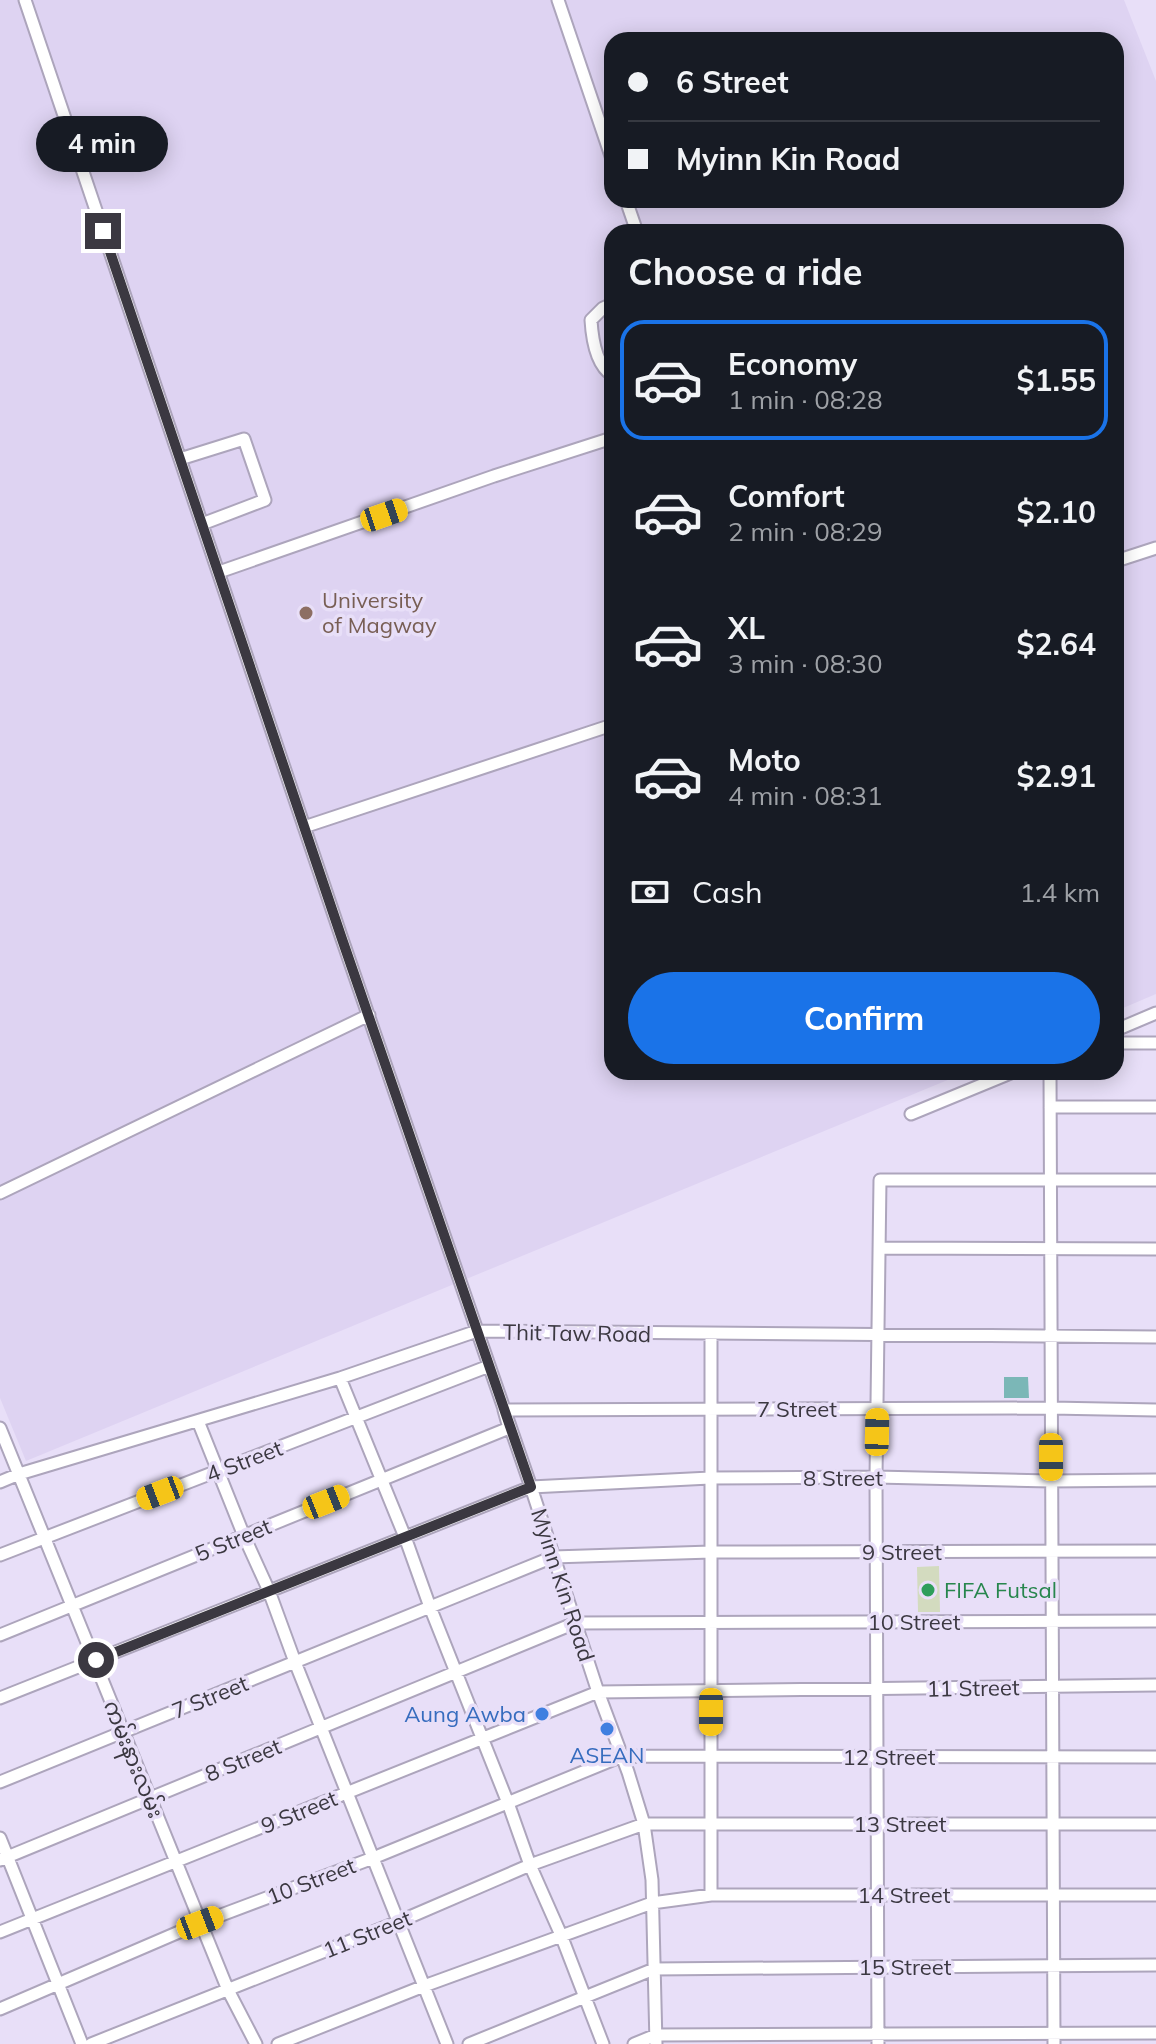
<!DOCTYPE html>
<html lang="en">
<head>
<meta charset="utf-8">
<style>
  :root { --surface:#171b24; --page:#20242c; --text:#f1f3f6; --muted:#9ea1a6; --line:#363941; --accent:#1a73e8 }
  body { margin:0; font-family:Mulish,"Noto Sans Myanmar",sans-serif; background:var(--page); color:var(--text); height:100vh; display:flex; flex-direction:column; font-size:30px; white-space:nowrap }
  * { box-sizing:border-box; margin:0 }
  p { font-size:26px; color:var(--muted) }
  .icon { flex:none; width:44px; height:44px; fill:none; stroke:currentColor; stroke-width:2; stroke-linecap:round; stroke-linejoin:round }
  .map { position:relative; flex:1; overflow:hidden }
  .side { position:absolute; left:604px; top:224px; width:520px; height:856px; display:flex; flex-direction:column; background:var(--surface); border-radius:24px; box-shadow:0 4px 20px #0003 }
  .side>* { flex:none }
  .hud { position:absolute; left:604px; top:32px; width:520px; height:176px; border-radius:24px; box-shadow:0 4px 20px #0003; display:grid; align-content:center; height:176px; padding:0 24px; background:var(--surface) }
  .end { position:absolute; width:36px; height:36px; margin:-18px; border:10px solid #3b3841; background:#fff; box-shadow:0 0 0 4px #fff }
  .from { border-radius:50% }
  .bubble { position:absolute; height:56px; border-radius:28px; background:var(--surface); box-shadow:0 4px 20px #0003; font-size:26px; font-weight:700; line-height:56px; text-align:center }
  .car { position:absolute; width:24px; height:48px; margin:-24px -12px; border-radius:10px; box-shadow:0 0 6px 2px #0007; background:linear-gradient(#f5c518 24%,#345 0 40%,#f5c518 0 76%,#345 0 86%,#f5c518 0) }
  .hud b { display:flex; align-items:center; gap:28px; height:76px; font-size:30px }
  .hud b+b { border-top:2px solid var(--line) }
  .hud i { width:20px; height:20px; background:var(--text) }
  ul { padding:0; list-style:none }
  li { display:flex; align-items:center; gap:24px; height:120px; margin:0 16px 12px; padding:0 8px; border:4px solid transparent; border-radius:24px }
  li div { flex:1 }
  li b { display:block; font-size:30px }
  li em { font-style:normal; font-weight:700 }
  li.current { border-color:var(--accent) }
  li>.icon { width:72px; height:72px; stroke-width:1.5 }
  h2 { padding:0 24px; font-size:36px; line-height:96px }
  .pay { display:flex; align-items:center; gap:20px; height:88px; padding:0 24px; font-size:30px }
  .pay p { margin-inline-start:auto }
  .action { display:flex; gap:16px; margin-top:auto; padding:16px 24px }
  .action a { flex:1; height:92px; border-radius:48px; background:var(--accent); color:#fff; font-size:32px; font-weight:700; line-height:92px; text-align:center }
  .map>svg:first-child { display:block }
</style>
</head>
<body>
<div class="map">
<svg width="1156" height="2044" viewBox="0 0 1156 2044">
  <rect width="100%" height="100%" fill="#e8dff8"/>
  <path fill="#ded3f2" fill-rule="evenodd" d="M0 0H1124L1156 81V994L1116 1011V232H612V1072H967L26 1461 0 1398ZM612 40H1116V200H612Z"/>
  <path fill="#d3dbbf" d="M939 1566 940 1612H918L917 1567Z"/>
  <path fill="#7bb7b7" d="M1004 1377H1028L1029 1398H1004Z"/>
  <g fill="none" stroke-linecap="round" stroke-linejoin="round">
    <g stroke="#ada5bc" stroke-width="15">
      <path id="minor" d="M25 0 342 939 531 1487 598 1692 628 1772 644 1824 652 1880 656 2044
        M558 0 612 159
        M626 200 637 232
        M612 304 603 308 591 320C592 337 596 365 612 375
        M180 459 244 439 265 500 202 524
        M1116 561 1156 548
        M219 572 494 476 612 438
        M304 827 612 725
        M1116 1030 1156 1013
        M1116 1043H1156
        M1050 1072 1054 2044
        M1050 1107H1156
        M911 1114 1013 1072
        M0 1193 369 1015
        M879 1248 1156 1249
        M711 1334V1895
        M340 1378 405 1537 430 1607 508 1803 530 1865 561 1935 603 2044
        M198 1421 244 1536 269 1591 295 1662 447 2044
        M0 1428 228 1990 256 2044
        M0 1482 19 1474 340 1378 477 1331 1156 1337
        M0 1555 489 1366
        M0 1635 509 1428 504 1410 1051 1408 1156 1410
        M0 1698 531 1487 710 1478 876 1477 1050 1481 1156 1480
        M0 1782 553 1557 711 1552 1156 1551
        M0 1838 82 2044
        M0 1860 575 1623 1156 1621
        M0 1932 598 1692 1156 1685
        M0 2009 200 1923 373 1858 622 1756 1156 1757
        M91 2044 398 1922 530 1865 644 1824H1156
        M278 2044 424 1986 652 1903 711 1895H1156
        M469 2044 654 1969 1156 1965
        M634 2044 656 2035 1156 2033
        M878 2044 876 1477 880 1180H1156"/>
    </g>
    <use href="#minor" stroke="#fff" stroke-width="11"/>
  </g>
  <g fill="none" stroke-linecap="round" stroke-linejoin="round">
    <path stroke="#3b3841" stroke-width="10" d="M96 1660 531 1487 342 939 103 231"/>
  </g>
  <circle fill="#8d6e63" stroke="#e8dff8" stroke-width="3" cx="306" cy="613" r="8"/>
  <circle fill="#2e9e5b" stroke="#e8dff8" stroke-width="3" cx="928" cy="1590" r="8"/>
  <g fill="#3f7fe0" stroke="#e8dff8" stroke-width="3">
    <circle cx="542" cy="1714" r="8"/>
    <circle cx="607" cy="1729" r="8"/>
  </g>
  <g text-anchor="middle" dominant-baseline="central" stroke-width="7" stroke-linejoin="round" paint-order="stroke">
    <g font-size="22" fill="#785e54" stroke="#e8dff8" text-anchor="start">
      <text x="322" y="600">University<tspan x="322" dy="25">of Magway</tspan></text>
    </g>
    <g font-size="22" fill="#3b3841" stroke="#e8dff8">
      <text transform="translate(577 1333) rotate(1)">Thit Taw Road</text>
      <text x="797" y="1409">7 Street</text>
      <text transform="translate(244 1461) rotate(-21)">4 Street</text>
      <text x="843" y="1478">8 Street</text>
      <text transform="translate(233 1540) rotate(-22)">5 Street</text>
      <text x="902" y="1552">9 Street</text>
      <text transform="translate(563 1585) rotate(72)">Myinn Kin Road</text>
      <text x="914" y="1622">10 Street</text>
      <text transform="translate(973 1688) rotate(-1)">11 Street</text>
      <text transform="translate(210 1697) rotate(-22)">7 Street</text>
      <text x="889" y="1757">12 Street</text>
      <text transform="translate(134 1759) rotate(68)">ကမ်းနားလမ်း</text>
      <text transform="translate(243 1760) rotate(-22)">8 Street</text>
      <text transform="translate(299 1812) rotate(-22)">9 Street</text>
      <text x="900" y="1824">13 Street</text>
      <text transform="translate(311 1881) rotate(-21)">10 Street</text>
      <text x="904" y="1895">14 Street</text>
      <text transform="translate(367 1934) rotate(-22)">11 Street</text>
      <text x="905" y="1967">15 Street</text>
    </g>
    <g font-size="22" fill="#27864d" stroke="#e8dff8" text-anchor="start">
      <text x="944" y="1590">FIFA Futsal</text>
    </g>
    <g font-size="22" fill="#366cbe" stroke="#e8dff8" text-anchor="end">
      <text x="526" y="1714">Aung Awba</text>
      <text x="607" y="1755" text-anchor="middle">ASEAN</text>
    </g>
  </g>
</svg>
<i class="end from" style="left:96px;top:1660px"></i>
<i class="end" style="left:103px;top:231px"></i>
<div class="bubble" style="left:36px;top:116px;width:132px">4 min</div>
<i class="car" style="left:384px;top:515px;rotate:71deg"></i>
<i class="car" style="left:877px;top:1432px;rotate:1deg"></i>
<i class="car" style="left:1051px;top:1457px;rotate:180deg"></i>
<i class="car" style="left:160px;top:1493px;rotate:249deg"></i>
<i class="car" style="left:326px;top:1502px;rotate:68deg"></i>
<i class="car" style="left:711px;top:1712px;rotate:180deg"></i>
<i class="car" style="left:200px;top:1923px;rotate:69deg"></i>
<div class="hud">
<b><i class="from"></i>6 Street</b>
<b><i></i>Myinn Kin Road</b>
</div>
<section class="side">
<h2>Choose a ride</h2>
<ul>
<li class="current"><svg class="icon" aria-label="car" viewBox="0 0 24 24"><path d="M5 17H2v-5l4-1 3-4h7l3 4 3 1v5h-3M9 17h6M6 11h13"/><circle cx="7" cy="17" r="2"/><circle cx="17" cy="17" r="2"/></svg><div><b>Economy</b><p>1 min · 08:28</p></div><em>$1.55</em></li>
<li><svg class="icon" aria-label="car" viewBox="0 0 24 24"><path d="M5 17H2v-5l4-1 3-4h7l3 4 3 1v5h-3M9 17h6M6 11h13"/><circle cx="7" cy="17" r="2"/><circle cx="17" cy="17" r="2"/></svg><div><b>Comfort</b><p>2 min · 08:29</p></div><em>$2.10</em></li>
<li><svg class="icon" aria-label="car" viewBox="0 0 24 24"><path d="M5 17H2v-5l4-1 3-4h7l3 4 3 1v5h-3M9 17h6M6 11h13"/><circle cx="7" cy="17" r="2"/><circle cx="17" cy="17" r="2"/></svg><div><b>XL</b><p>3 min · 08:30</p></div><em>$2.64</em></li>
<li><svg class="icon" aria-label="car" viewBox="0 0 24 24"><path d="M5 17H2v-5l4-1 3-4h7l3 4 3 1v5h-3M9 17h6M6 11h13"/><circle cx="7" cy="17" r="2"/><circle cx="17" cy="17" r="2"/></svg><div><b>Moto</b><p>4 min · 08:31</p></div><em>$2.91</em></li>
</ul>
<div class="pay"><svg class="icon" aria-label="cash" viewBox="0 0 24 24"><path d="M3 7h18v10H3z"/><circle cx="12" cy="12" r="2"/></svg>Cash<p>1.4 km</p></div>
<div class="action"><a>Confirm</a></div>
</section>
</div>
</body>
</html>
